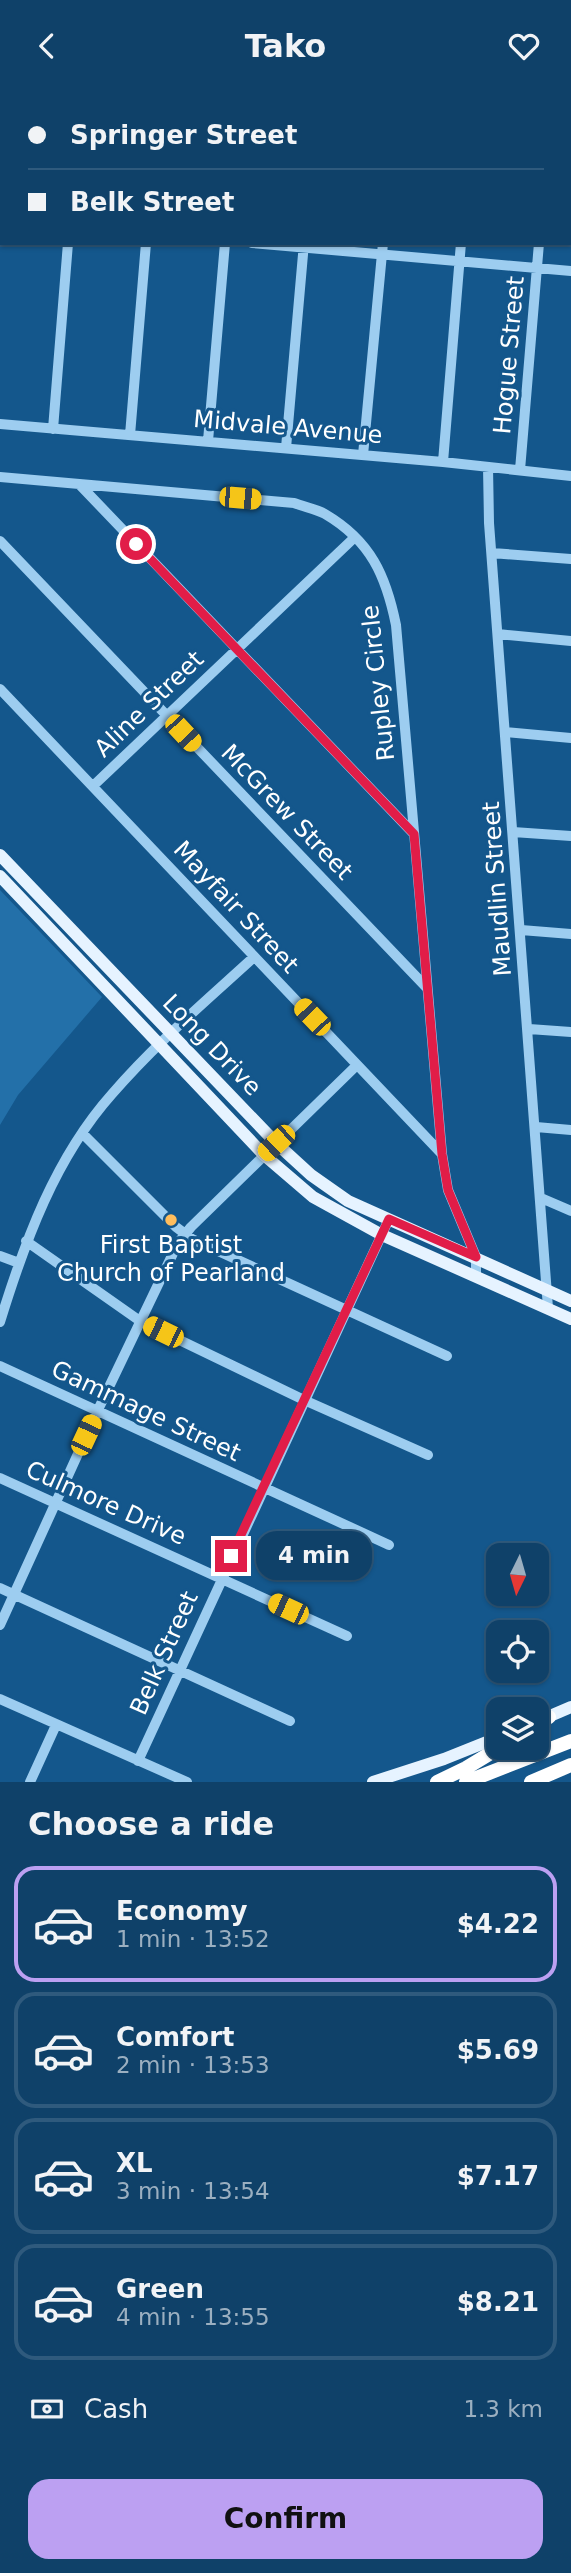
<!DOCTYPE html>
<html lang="en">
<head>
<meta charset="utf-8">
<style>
  :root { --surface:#0f4169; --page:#18486f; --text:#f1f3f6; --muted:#9bafc0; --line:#2f5a7d; --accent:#bca0f2 }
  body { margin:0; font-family:"DejaVu Sans",sans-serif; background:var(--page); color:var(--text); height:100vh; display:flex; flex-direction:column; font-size:26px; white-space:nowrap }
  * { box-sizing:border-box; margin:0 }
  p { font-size:23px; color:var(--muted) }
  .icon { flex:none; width:38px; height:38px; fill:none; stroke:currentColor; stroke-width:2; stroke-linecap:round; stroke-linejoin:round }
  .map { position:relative; height:1691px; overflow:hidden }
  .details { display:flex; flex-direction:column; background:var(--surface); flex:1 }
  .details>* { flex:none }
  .hud { position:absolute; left:0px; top:0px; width:572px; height:154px; box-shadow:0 2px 5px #0004,0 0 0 2px var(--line); display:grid; align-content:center; height:154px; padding:0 28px; background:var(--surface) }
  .needle { width:46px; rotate:185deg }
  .tools { position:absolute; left:486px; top:1452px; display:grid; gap:14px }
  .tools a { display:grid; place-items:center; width:63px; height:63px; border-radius:14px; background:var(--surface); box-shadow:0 2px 5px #0004,0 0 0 2px var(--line); font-size:35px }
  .end { position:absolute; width:32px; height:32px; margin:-16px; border:9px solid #e11d48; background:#fff; box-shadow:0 0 0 4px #fff }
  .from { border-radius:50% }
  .bubble { position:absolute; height:49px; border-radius:21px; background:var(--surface); box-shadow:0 2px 5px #0004,0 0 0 2px var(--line); font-size:23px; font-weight:700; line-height:49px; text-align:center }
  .car { position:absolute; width:21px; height:42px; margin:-21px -10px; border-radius:9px; box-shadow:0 0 5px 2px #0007; background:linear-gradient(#f5c518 24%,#345 0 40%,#f5c518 0 76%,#345 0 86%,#f5c518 0) }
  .hud b { display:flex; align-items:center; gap:24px; height:66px; font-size:26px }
  .hud b+b { border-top:2px solid var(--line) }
  .hud i { width:18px; height:18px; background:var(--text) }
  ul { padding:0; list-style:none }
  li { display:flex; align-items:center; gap:21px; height:116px; margin:0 14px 10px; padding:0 14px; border:4px solid var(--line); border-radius:21px }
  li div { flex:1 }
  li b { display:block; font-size:26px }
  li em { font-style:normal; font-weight:700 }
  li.active { border-color:var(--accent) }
  li>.icon { width:63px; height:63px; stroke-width:1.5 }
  h2 { padding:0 28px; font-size:32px; line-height:84px }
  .pay { display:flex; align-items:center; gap:18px; height:77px; padding:0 28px; font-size:26px }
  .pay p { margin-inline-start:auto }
  .action { display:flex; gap:14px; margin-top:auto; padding:14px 28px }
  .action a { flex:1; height:80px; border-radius:21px; background:var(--accent); color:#111; font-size:28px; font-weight:700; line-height:80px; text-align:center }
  header { display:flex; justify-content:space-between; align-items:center; height:91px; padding:0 28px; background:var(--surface); font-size:32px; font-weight:700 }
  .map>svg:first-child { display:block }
</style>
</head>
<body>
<header><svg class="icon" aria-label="back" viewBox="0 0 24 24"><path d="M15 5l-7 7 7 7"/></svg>Tako<svg class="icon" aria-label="heart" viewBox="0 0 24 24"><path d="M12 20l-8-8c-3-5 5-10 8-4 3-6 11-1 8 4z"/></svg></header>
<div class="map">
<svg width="571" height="1691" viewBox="0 0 571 1691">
  <rect width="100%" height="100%" fill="#14578c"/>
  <path fill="#2370a9" d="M0 799 102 906 18 1004 0 1034Z"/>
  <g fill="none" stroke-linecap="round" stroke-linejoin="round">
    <path stroke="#9dcdf0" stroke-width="10" d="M80 2V0
      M159 2 160 0
      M238 2 239 0
      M316 2V0
      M396 2V0
      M474 2V0
      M552 2V0
      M0 17 1 0
      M0 131H2
      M252 152 571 180
      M0 333 443 371 571 385
      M53 338 68 152
      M130 344 146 152
      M208 350 225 152
      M286 357 304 152
      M363 364 383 152
      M443 371 461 152
      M488 376 489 432 548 1217
      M520 379 539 152
      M0 386 294 412C304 416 316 418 325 423 371 450 386 485 396 534L442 1063 448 1099 476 1166V1186
      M79 393 414 743
      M0 450 427 897
      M492 462 571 468
      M498 543 571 550
      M0 598 441 1062
      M506 641 571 647
      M93 695 355 446
      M513 741 571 745
      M521 839 571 843
      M529 938 571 941
      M536 1036 571 1039
      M82 1042 176 1136 192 1148 447 1265
      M541 1107 571 1120
      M26 1150 140 1230 304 1309 428 1364
      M0 1165 19 1172
      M0 1231C25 1150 55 1067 112 1003 155 953 206 910 254 866
      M0 1275 389 1454
      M0 1387 347 1545
      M0 1497 290 1630
      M0 1534 97 1321 178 1152 191 1136 357 974
      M0 1608 187 1691
      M138 1670 389 1128
      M30 1691 56 1634"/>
    <path stroke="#e6f3ff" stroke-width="12" d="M0 764 276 1052 311 1084 348 1110 571 1210
      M0 785 264 1064 313 1106 382 1144 571 1228
      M543 1628 571 1616
      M373 1691 444 1668 499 1646"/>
    <path stroke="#fff" stroke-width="14" d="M537 1633 549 1626
      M437 1691 466 1677 499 1657
      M466 1691 571 1650
      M531 1691 571 1674"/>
  </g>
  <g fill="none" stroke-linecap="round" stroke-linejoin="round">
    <path stroke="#e11d48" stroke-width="9" d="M136 453 414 743 442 1063 448 1099 476 1166 389 1128 231 1465"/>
  </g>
  <circle fill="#ffbd5c" stroke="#14578c" stroke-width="2.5" cx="171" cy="1129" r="7"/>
  <g text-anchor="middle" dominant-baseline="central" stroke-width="6" stroke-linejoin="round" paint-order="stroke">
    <g font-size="24" fill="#fff" stroke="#14578c">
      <text transform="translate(509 264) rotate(-85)">Hogue Street</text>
      <text transform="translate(288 336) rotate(5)">Midvale Avenue</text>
      <text transform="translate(378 592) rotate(-96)">Rupley Circle</text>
      <text transform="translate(149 613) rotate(-44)">Aline Street</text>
      <text transform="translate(287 721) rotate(46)">McGrew Street</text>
      <text transform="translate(497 798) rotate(-94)">Maudlin Street</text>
      <text transform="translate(236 816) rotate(47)">Mayfair Street</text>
      <text transform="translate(212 954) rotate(46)">Long Drive</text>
      <text transform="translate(146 1320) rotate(25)">Gammage Street</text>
      <text transform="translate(106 1412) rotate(24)">Culmore Drive</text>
      <text transform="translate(164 1562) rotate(-66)">Belk Street</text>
    </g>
    <g font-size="24" fill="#fff" stroke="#14578c">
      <text x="171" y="1154">First Baptist<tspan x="171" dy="28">Church of Pearland</tspan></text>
    </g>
  </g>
</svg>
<div class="tools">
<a><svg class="needle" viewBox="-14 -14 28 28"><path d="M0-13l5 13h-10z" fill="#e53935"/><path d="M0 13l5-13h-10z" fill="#9bafc0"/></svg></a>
<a><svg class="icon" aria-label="locate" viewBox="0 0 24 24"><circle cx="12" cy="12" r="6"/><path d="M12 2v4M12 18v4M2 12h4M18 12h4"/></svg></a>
<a><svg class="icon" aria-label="layers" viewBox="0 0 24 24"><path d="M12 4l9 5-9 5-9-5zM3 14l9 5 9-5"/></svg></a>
</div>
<i class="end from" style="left:136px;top:453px"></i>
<i class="end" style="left:231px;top:1465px"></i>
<div class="bubble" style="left:256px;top:1440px;width:116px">4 min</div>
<i class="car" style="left:240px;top:407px;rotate:95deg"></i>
<i class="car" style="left:183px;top:642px;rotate:137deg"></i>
<i class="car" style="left:312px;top:926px;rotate:316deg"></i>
<i class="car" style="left:276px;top:1052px;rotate:227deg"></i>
<i class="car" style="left:163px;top:1241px;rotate:296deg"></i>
<i class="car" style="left:86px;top:1344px;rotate:25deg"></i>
<i class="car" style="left:288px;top:1518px;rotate:295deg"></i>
<div class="hud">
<b><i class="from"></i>Springer Street</b>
<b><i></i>Belk Street</b>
</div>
</div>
<section class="details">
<h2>Choose a ride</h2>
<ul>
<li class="active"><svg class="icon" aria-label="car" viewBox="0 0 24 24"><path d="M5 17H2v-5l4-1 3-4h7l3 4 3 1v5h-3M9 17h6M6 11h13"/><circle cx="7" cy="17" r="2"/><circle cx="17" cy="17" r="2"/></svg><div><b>Economy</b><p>1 min · 13:52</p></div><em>$4.22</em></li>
<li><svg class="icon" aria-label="car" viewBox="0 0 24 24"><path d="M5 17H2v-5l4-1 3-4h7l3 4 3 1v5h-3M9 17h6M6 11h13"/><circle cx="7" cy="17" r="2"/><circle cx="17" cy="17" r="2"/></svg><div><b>Comfort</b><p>2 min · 13:53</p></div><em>$5.69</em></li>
<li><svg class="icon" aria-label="car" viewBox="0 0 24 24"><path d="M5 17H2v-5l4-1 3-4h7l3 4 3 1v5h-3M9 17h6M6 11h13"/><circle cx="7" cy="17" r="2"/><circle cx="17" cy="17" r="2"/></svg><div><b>XL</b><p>3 min · 13:54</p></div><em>$7.17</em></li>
<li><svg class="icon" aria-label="car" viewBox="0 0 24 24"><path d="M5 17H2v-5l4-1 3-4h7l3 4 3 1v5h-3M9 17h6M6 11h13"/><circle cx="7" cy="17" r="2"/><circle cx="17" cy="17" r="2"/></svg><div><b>Green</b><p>4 min · 13:55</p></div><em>$8.21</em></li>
</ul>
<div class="pay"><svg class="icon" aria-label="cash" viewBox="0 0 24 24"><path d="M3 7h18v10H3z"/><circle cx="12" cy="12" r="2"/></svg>Cash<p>1.3 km</p></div>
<div class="action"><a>Confirm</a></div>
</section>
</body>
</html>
